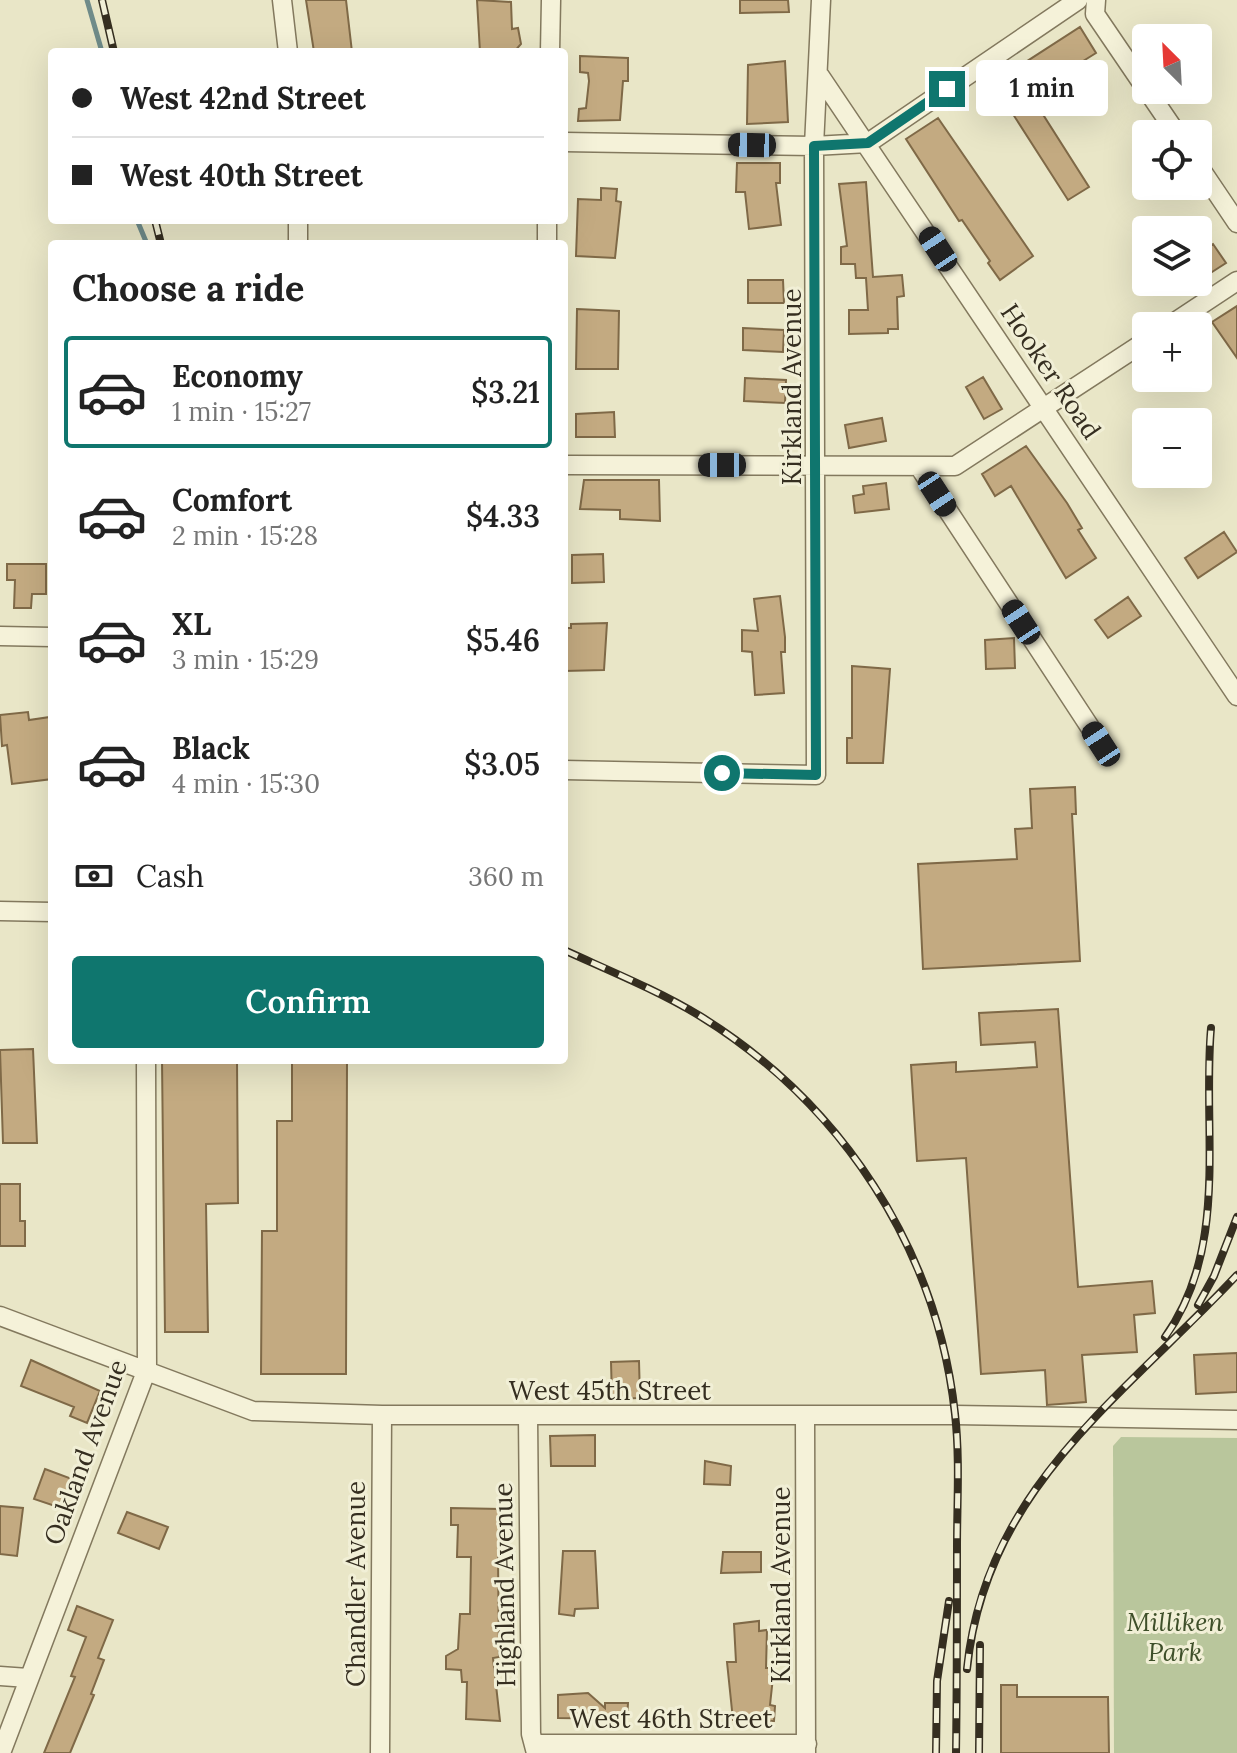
<!DOCTYPE html>
<html lang="en">
<head>
<meta charset="utf-8">
<style>
  :root { --surface:#fff; --page:#f2f2f2; --text:#222; --muted:#767676; --line:#e0e0e0; --accent:#0f766e }
  body { margin:0; font-family:Lora,serif; background:var(--page); color:var(--text); height:100vh; display:flex; flex-direction:column; font-size:30px; white-space:nowrap }
  * { box-sizing:border-box; margin:0 }
  p { font-size:26px; color:var(--muted) }
  .icon { flex:none; width:44px; height:44px; fill:none; stroke:currentColor; stroke-width:2; stroke-linecap:round; stroke-linejoin:round }
  .map { position:relative; flex:1; overflow:hidden }
  .sheet { position:absolute; left:48px; top:240px; width:520px; height:824px; display:flex; flex-direction:column; background:var(--surface); border-radius:8px; box-shadow:0 8px 32px #0002 }
  .sheet>* { flex:none }
  .top-card { position:absolute; left:48px; top:48px; width:520px; height:176px; border-radius:8px; box-shadow:0 8px 32px #0002; display:grid; align-content:center; height:176px; padding:0 24px; background:var(--surface) }
  .needle { width:52px; rotate:336deg }
  .controls { position:absolute; left:1132px; top:24px; display:grid; gap:16px }
  .controls a { display:grid; place-items:center; width:80px; height:80px; border-radius:8px; background:var(--surface); box-shadow:0 8px 32px #0002; font-size:40px }
  .end { position:absolute; width:36px; height:36px; margin:-18px; border:10px solid #0f766e; background:#fff; box-shadow:0 0 0 4px #fff }
  .from { border-radius:50% }
  .bubble { position:absolute; height:56px; border-radius:8px; background:var(--surface); box-shadow:0 8px 32px #0002; font-size:26px; font-weight:600; line-height:56px; text-align:center }
  .car { position:absolute; width:24px; height:48px; margin:-24px -12px; border-radius:10px; box-shadow:0 0 6px 2px #0007; background:linear-gradient(#222 24%,#8ab4d8 0 40%,#222 0 76%,#8ab4d8 0 86%,#222 0) }
  .top-card b { display:flex; align-items:center; gap:28px; height:76px; font-size:30px }
  .top-card b+b { border-top:2px solid var(--line) }
  .top-card i { width:20px; height:20px; background:var(--text) }
  ul { padding:0; list-style:none }
  li { display:flex; align-items:center; gap:24px; height:112px; margin:0 16px 12px; padding:0 8px; border:4px solid transparent; border-radius:8px }
  li div { flex:1 }
  li b { display:block; font-size:30px }
  li em { font-style:normal; font-weight:600 }
  li.active { border-color:var(--accent) }
  li>.icon { width:72px; height:72px; stroke-width:1.5 }
  h2 { padding:0 24px; font-size:36px; line-height:96px }
  .pay { display:flex; align-items:center; gap:20px; height:88px; padding:0 24px; font-size:30px }
  .pay p { margin-inline-start:auto }
  .action { display:flex; gap:16px; margin-top:auto; padding:16px 24px }
  .action a { flex:1; height:92px; border-radius:8px; background:var(--accent); color:#fff; font-size:32px; font-weight:600; line-height:92px; text-align:center }
  .map>svg:first-child { display:block }
</style>
</head>
<body>
<div class="map">
<svg width="1237" height="1753" viewBox="0 0 1237 1753">
  <rect width="100%" height="100%" fill="#e9e6c7"/>
  <path fill="#b9c69c" d="M1121 1437 1237 1438V1753H1114L1113 1446Z"/>
  <g fill="none" stroke-linecap="round" stroke-linejoin="round">
    <path stroke="#6f8b89" stroke-width="5" d="M87 0 102 52
      M137 220 147 244"/>
  </g>
  <path fill="#c3aa81" stroke="#7f6947" stroke-width="2" d="M306 0H346L352 52H314Z
    M477 0 511 2 512 29 518 28 521 44 514 52H480Z
    M740 0H788L789 12 740 13Z
    M1080 27 1096 53 1030 94 1089 187 1068 200 993 83Z
    M580 56 628 58V81H623L620 120 578 121 579 109 586 108 589 81 588 73 580 72Z
    M785 61 788 122 747 124 748 65Z
    M938 118 1033 256 1000 280 988 263 990 261 962 220 959 221 906 139Z
    M737 163H780V183H776L781 225 749 229 745 192H736Z
    M866 182 873 277 902 275 904 296 897 297 898 329H888V333L849 334V310H868L866 278H856L855 264H841V247L847 246 839 184Z
    M601 188 617 189 616 201 621 202 615 258 576 256 578 199 601 200Z
    M1213 244 1226 263 1198 281V253Z
    M748 280H783L784 303H748Z
    M1237 306V358L1212 322Z
    M577 309 619 311 618 369H576Z
    M743 328 784 330 783 352 743 350Z
    M983 377 1002 409 984 419 966 387Z
    M745 378 786 380 785 403 744 401Z
    M614 412 615 437H576V414Z
    M882 418 886 441 849 448 845 425Z
    M1026 446 1067 503 1082 528 1078 530 1096 558 1066 578 1011 486 995 496 982 474Z
    M584 480H659L660 521 620 519V510L580 509Z
    M886 483 889 509 855 513 853 496 864 494 863 486Z
    M1224 532 1237 552 1198 578 1185 558Z
    M603 554 604 582 572 583V555Z
    M7 564H46V594H32L31 608H14L15 580H7Z
    M780 596 785 637V652H781L784 693 755 695 752 652 742 651V630L758 631 754 599Z
    M1128 597 1141 616 1108 638 1095 620Z
    M607 623 604 670 564 671V628H571V624Z
    M1014 638 1015 668 986 669 985 640Z
    M852 666 890 669 883 763H847V738H852Z
    M28 712 29 720 50 717 52 779 12 784 7 745 2 746 0 715Z
    M1075 787 1076 814H1072L1080 961 923 969 918 864 1017 859 1015 829 1032 828 1030 789Z
    M1058 1009 1078 1287 1152 1281 1155 1313 1134 1315 1137 1352 1082 1355 1086 1402 1047 1405 1045 1370 981 1374 966 1158 917 1161 911 1065 956 1062V1072L1037 1067 1035 1042 981 1045 979 1013Z
    M33 1049 37 1143H3L0 1050Z
    M162 1060H237L238 1203 206 1204 208 1332H165Z
    M292 1060H347L346 1374H261L262 1231H277V1121H292Z
    M0 1184H20V1221H25V1246H0Z
    M1237 1353V1392L1196 1394 1194 1355Z
    M31 1360 100 1391 87 1423 70 1416 74 1407 21 1386Z
    M639 1361 640 1398 612 1399 611 1362Z
    M595 1435V1466H551L550 1436Z
    M705 1461 731 1466 730 1485 704 1484Z
    M45 1469 72 1479 61 1508 34 1499Z
    M0 1506 23 1508 17 1556 0 1554Z
    M451 1508 501 1509 504 1557H498L499 1657 493 1658 500 1721 466 1719 467 1682H462L461 1670 446 1669V1656L458 1649 460 1614H470L471 1557H457L458 1525H451Z
    M127 1512 168 1527 159 1549 118 1533Z
    M563 1551H595L598 1608 575 1609 574 1616 559 1614Z
    M723 1552H761V1572L721 1573Z
    M77 1606 113 1620 98 1658 104 1660 91 1694 94 1695 70 1753H44L75 1677 71 1676 86 1637 68 1630Z
    M759 1621V1631L767 1630 766 1668H774L770 1705 775 1706 774 1721 733 1720 727 1662H736L734 1624Z
    M1001 1685H1017V1697H1108L1109 1753H1001Z
    M588 1693 605 1708V1703H628L627 1719 558 1718V1695Z"/>
  <g fill="none" stroke-linecap="round" stroke-linejoin="round">
    <g stroke="#83795e" stroke-width="21">
      <path id="minor" d="M282 0 288 52
        M1096 0 1095 14 1146 89
        M550 52 551 0
        M820 76 1237 696
        M1147 90 1177 134
        M564 142 814 146 868 143 1078 0
        M1198 165 1237 223
        M298 244V220
        M547 244V220
        M1169 326 1237 281
        M564 465 955 466 1146 341
        M920 468 1101 744
        M0 636 52 637
        M564 770 816 775 814 146 821 0
        M0 911 52 912
        M0 1316 253 1411 382 1415H955L1237 1420
        M528 1416 531 1734 536 1753
        M805 1417 806 1753
        M0 1676 28 1678
        M536 1744H807
        M1 1753 147 1369 146 1060
        M380 1753 382 1415"/>
    </g>
    <use href="#minor" stroke="#f5f2d9" stroke-width="18"/>
    <g stroke="#352e20" stroke-width="8">
      <path id="rail" d="M102 0 114 52
        M155 220 161 244
        M564 950C610 971 657 990 700 1016 841 1103 937 1248 955 1414 960 1458 957 1503 957 1547 957 1616 957 1684 956 1753
        M1198 1305 1214 1276 1237 1217
        M1165 1337C1230 1246 1202 1132 1211 1028
        M967 1669C985 1488 1123 1397 1237 1275
        M936 1753 937 1681 949 1601
        M979 1753 980 1645"/>
    </g>
    <use href="#rail" stroke="#f1efd6" stroke-width="5" stroke-dasharray="15" stroke-linecap="butt"/>
  </g>
  <g fill="none" stroke-linecap="round" stroke-linejoin="round">
    <path stroke="#0f766e" stroke-width="10" d="M722 773 816 775 814 146 868 143 947 89"/>
  </g>
  <g text-anchor="middle" dominant-baseline="central" stroke-width="6" stroke-linejoin="round" paint-order="stroke">
    <g font-size="26" fill="#352e20" stroke="#f1efd6">
      <text transform="translate(1051 371) rotate(56)">Hooker Road</text>
      <text transform="translate(791 387) rotate(-90)">Kirkland Avenue</text>
      <text x="610" y="1390">West 45th Street</text>
      <text transform="translate(85 1452) rotate(-70)">Oakland Avenue</text>
      <text transform="translate(355 1584) rotate(-90)">Chandler Avenue</text>
      <text transform="translate(504 1585) rotate(-91)">Highland Avenue</text>
      <text transform="translate(780 1585) rotate(-90)">Kirkland Avenue</text>
      <text x="671" y="1718">West 46th Street</text>
    </g>
    <g font-size="26" font-style="italic" fill="#3e4f29" stroke="#f1efd6">
      <text x="1175" y="1621">Milliken<tspan x="1175" dy="30">Park</tspan></text>
    </g>
  </g>
</svg>
<div class="controls">
<a><svg class="needle" viewBox="-14 -14 28 28"><path d="M0-13l5 13h-10z" fill="#e53935"/><path d="M0 13l5-13h-10z" fill="#767676"/></svg></a>
<a><svg class="icon" aria-label="locate" viewBox="0 0 24 24"><circle cx="12" cy="12" r="6"/><path d="M12 2v4M12 18v4M2 12h4M18 12h4"/></svg></a>
<a><svg class="icon" aria-label="layers" viewBox="0 0 24 24"><path d="M12 4l9 5-9 5-9-5zM3 14l9 5 9-5"/></svg></a>
<a>+</a>
<a>−</a>
</div>
<i class="end from" style="left:722px;top:773px"></i>
<i class="end" style="left:947px;top:89px"></i>
<div class="bubble" style="left:976px;top:60px;width:132px">1 min</div>
<i class="car" style="left:752px;top:145px;rotate:271deg"></i>
<i class="car" style="left:938px;top:249px;rotate:327deg"></i>
<i class="car" style="left:722px;top:465px;rotate:270deg"></i>
<i class="car" style="left:937px;top:494px;rotate:147deg"></i>
<i class="car" style="left:1021px;top:622px;rotate:327deg"></i>
<i class="car" style="left:1101px;top:744px;rotate:327deg"></i>
<div class="top-card">
<b><i class="from"></i>West 42nd Street</b>
<b><i></i>West 40th Street</b>
</div>
<section class="sheet">
<h2>Choose a ride</h2>
<ul>
<li class="active"><svg class="icon" aria-label="car" viewBox="0 0 24 24"><path d="M5 17H2v-5l4-1 3-4h7l3 4 3 1v5h-3M9 17h6M6 11h13"/><circle cx="7" cy="17" r="2"/><circle cx="17" cy="17" r="2"/></svg><div><b>Economy</b><p>1 min · 15:27</p></div><em>$3.21</em></li>
<li><svg class="icon" aria-label="car" viewBox="0 0 24 24"><path d="M5 17H2v-5l4-1 3-4h7l3 4 3 1v5h-3M9 17h6M6 11h13"/><circle cx="7" cy="17" r="2"/><circle cx="17" cy="17" r="2"/></svg><div><b>Comfort</b><p>2 min · 15:28</p></div><em>$4.33</em></li>
<li><svg class="icon" aria-label="car" viewBox="0 0 24 24"><path d="M5 17H2v-5l4-1 3-4h7l3 4 3 1v5h-3M9 17h6M6 11h13"/><circle cx="7" cy="17" r="2"/><circle cx="17" cy="17" r="2"/></svg><div><b>XL</b><p>3 min · 15:29</p></div><em>$5.46</em></li>
<li><svg class="icon" aria-label="car" viewBox="0 0 24 24"><path d="M5 17H2v-5l4-1 3-4h7l3 4 3 1v5h-3M9 17h6M6 11h13"/><circle cx="7" cy="17" r="2"/><circle cx="17" cy="17" r="2"/></svg><div><b>Black</b><p>4 min · 15:30</p></div><em>$3.05</em></li>
</ul>
<div class="pay"><svg class="icon" aria-label="cash" viewBox="0 0 24 24"><path d="M3 7h18v10H3z"/><circle cx="12" cy="12" r="2"/></svg>Cash<p>360 m</p></div>
<div class="action"><a>Confirm</a></div>
</section>
</div>
</body>
</html>
